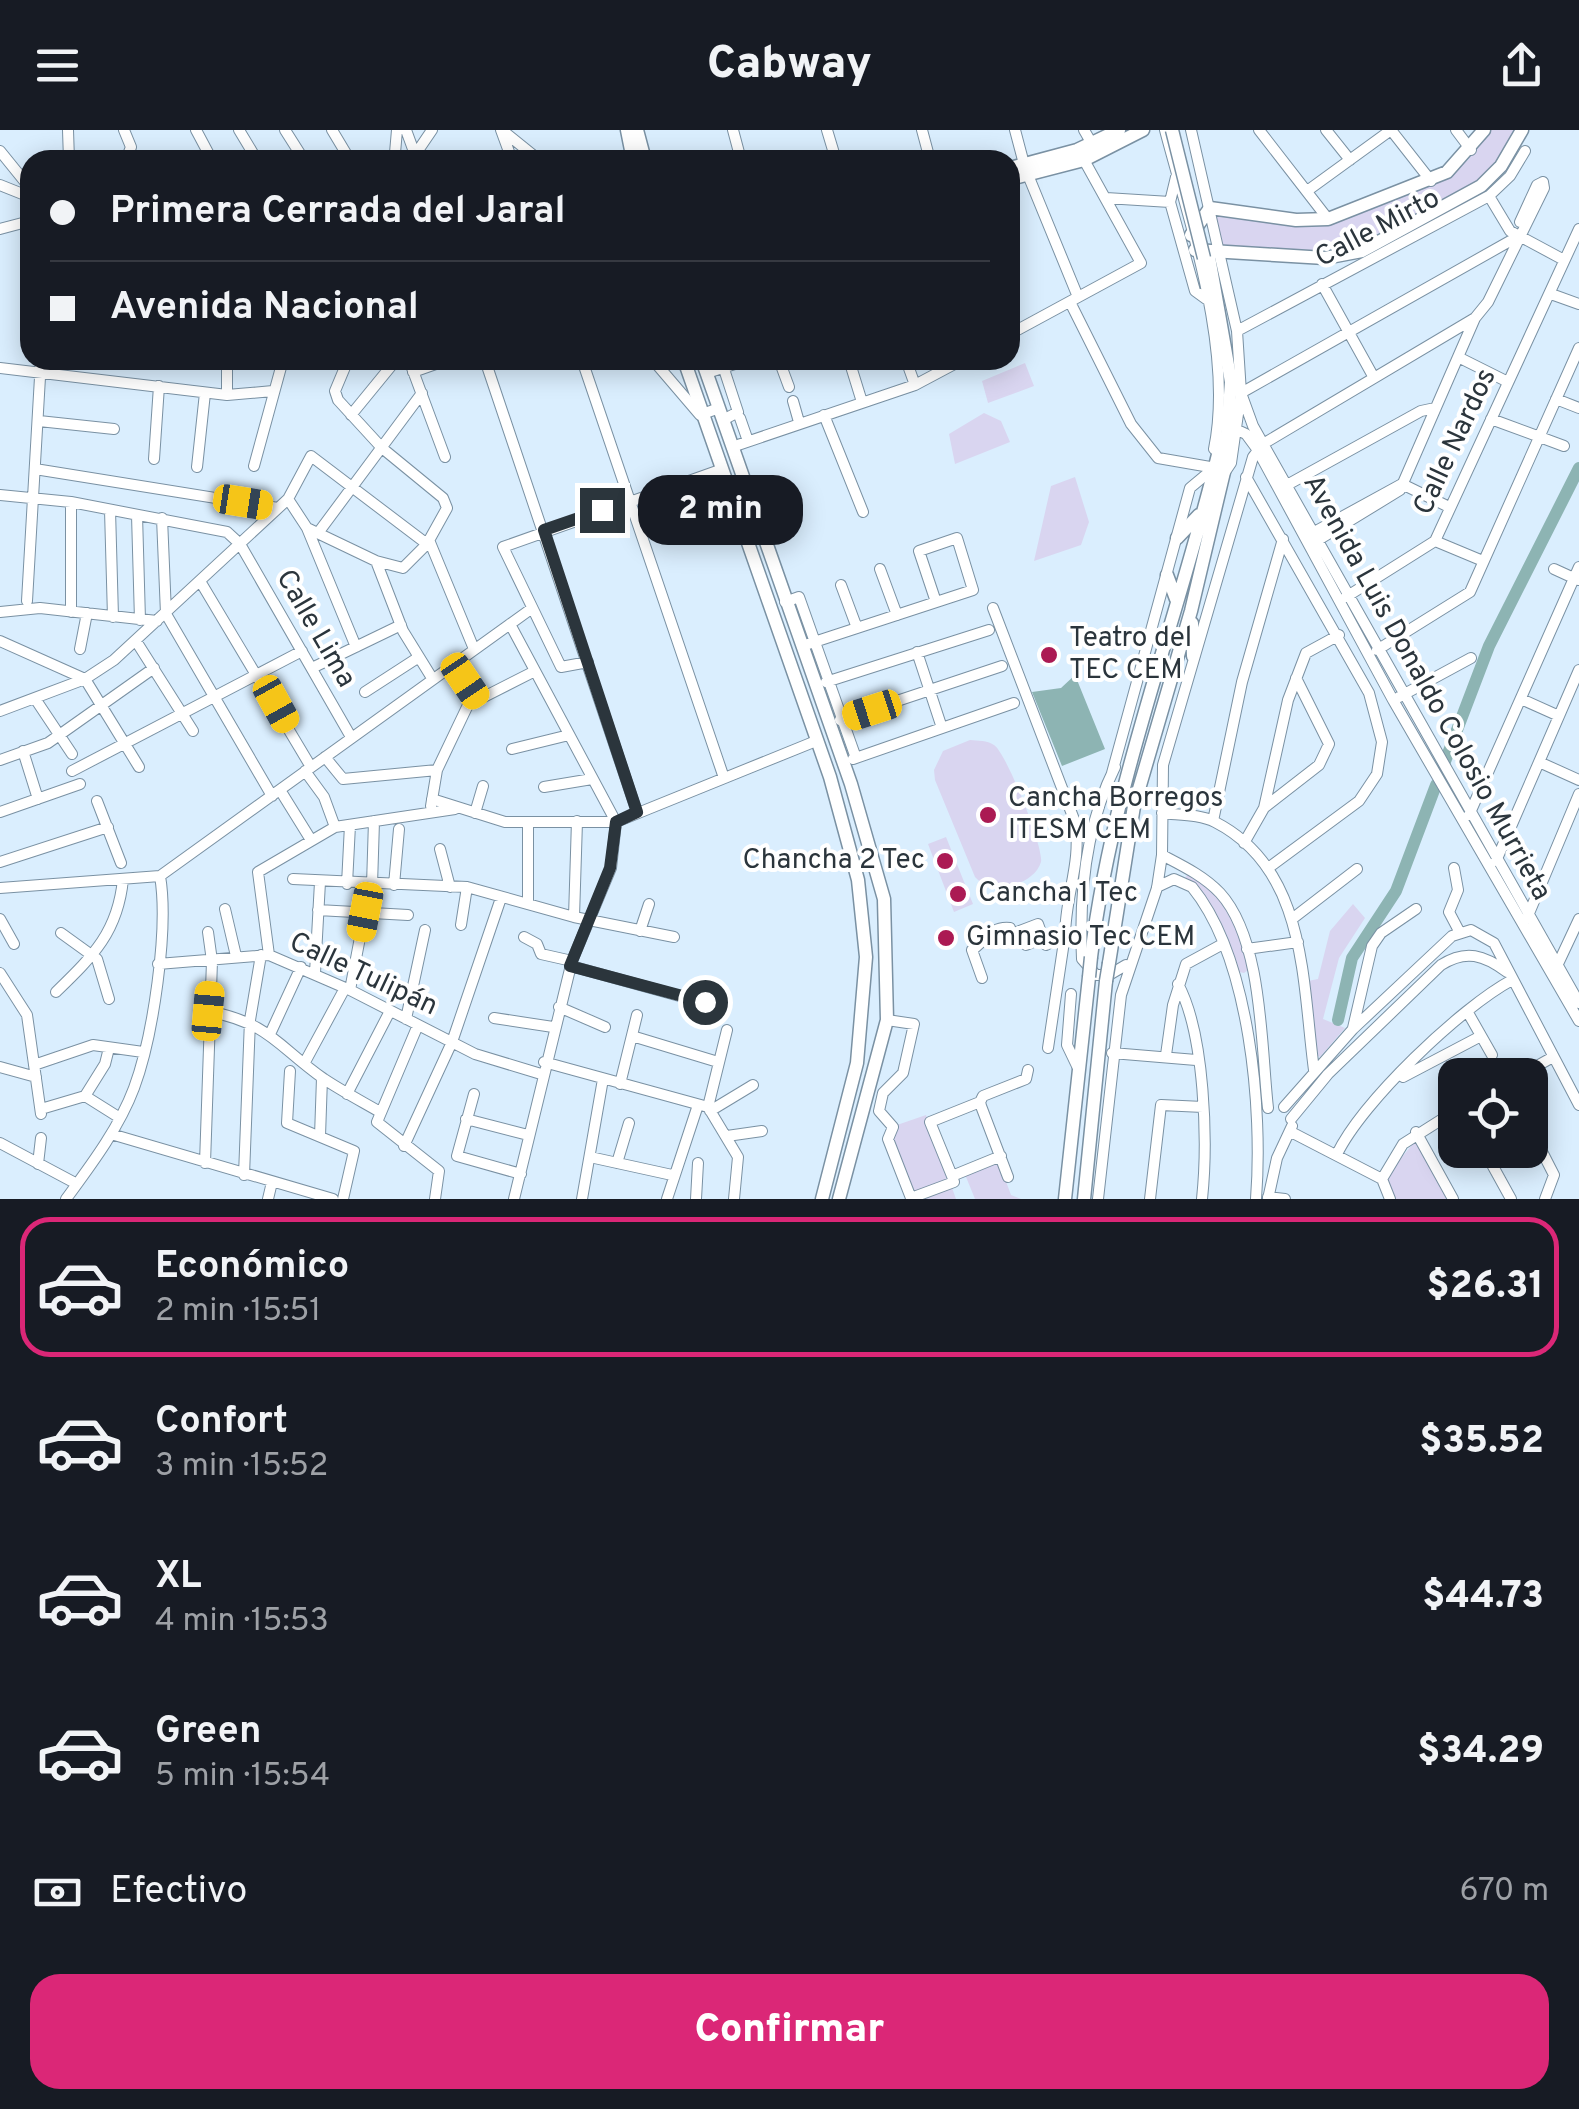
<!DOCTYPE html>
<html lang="es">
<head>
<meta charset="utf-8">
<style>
  :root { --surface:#171b24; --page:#242831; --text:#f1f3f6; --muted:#9ea1a6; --line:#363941; --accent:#db2777 }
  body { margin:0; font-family:Overpass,sans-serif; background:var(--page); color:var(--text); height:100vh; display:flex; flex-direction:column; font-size:38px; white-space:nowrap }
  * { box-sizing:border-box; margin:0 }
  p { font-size:32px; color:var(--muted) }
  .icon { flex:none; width:55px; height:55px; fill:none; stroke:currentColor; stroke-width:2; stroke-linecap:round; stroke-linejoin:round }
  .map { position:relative; height:1069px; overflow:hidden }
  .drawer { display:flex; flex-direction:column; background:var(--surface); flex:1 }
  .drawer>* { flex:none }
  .hud { position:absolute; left:20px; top:20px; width:1000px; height:220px; border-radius:30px; box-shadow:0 5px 25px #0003; display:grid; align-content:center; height:220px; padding:0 30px; background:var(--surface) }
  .buttons { position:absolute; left:1438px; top:928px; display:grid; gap:20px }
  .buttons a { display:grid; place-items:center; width:110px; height:110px; border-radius:20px; background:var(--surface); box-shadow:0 5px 25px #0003; font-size:50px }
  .end { position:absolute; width:45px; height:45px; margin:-22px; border:12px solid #2b353c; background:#fff; box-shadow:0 0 0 5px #fff }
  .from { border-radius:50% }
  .bubble { position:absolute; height:70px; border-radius:30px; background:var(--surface); box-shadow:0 5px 25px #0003; font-size:32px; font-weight:800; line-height:70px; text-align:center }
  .car { position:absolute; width:30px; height:60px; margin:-30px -15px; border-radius:12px; box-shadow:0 0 8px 2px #0007; background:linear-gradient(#f5c518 24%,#345 0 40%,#f5c518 0 76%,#345 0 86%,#f5c518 0) }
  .hud b { display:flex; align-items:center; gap:35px; height:95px; font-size:38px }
  .hud b+b { border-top:2px solid var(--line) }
  .hud i { width:25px; height:25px; background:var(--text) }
  ul { padding:18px 0 0; list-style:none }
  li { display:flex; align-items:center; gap:30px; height:140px; margin:0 20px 15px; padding:0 10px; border:5px solid transparent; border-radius:30px }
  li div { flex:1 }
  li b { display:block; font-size:38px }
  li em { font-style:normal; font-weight:800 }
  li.selected { border-color:var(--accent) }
  li>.icon { width:90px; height:90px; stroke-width:1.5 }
  .pay { display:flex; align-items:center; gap:25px; height:110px; padding:0 30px; font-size:38px }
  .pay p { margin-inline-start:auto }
  .primary-button { display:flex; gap:20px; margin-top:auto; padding:20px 30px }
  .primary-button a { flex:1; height:115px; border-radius:30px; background:var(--accent); color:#fff; font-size:40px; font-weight:800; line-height:115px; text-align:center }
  header { display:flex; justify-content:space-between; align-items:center; height:130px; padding:0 30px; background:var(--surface); font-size:45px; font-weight:800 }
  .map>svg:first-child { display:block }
</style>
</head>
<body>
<header><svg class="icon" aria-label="menu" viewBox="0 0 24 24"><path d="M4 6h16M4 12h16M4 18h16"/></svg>Cabway<svg class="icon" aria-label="share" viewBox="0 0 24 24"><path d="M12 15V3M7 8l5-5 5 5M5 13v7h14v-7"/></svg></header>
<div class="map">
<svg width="1579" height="1069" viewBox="0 0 1579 1069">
  <rect width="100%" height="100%" fill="#daeefe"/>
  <path fill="#d9d5f0" d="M1487 0H1515L1500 29 1477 52 1352 117 1310 122 1222 119 1215 89 1220 83 1325 91 1450 44 1468 30Z
    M1025 233 1034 256 988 273 982 251Z
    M984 283 1001 291 1010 312 955 334 949 304Z
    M1075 347 1089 392 1081 415 1034 431 1051 356Z
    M970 610C978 611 987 610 994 615 1006 622 1044 718 1041 732 1037 745 1024 752 1011 756 996 760 986 758 975 747L935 650 934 640 943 621Z
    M946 707 973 774 954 782 928 714Z
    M1189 742C1227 763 1239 800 1248 840L1244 843 1235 841 1202 767 1184 750Z
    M1353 774 1365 788 1339 828 1323 889 1345 898 1320 927 1316 925 1308 851 1318 849 1330 801Z
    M926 985 956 1069H915L893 1008 897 995Z
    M1416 1010 1448 1069H1392L1384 1049Z
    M998 1030 1011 1065 1021 1069H975L964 1042Z"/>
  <path fill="#8db4b3" d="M1075 545 1105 619 1062 636 1032 562 1061 558Z"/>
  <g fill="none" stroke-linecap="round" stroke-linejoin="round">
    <path stroke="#8db4b3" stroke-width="12" d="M1441 642 1489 516 1579 338
      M1338 890 1352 828 1396 761 1436 655"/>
    <g stroke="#7a91a3" stroke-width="12">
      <path id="minor" d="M68 0 69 30
        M124 0 131 17 126 30
        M196 0 212 30
        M239 0 257 30
        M285 0 304 30
        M332 0 350 30
        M406 0 417 30
        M501 0 512 30
        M502 0 539 30
        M733 0 741 30
        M827 0 836 30
        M922 0 930 30
        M1015 0 1024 34
        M1084 0 1092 14
        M1165 0C1190 95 1234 222 1214 319
        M1191 0 1237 201 1241 263 1231 333 1225 342
        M1259 0 1328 89
        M1326 0 1350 30
        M1456 0 1471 20
        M0 21 30 58
        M395 23 397 0
        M415 25 432 0
        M169 29 196 30
        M1028 45 1078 167
        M1176 47 1170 72 1195 161 1206 169
        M0 55 30 67
        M1307 61 1391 0 1431 51
        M1489 66 1510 101 1564 130
        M1106 68 1170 72
        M1520 92 1537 55 1543 52
        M0 99 30 91
        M1322 154 1373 246
        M1551 164 1579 174
        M1070 172 1131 294 1158 328 1210 337
        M1237 201 1489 66 1510 46 1525 21
        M1010 204 1141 133 1084 30
        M1458 227 1508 252
        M227 230V265
        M409 230 445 327
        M485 230 637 682
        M582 230 724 648
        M653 230 700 285 719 278
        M721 230 738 282 723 290
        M779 230 789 257
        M849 230 862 272
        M906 230 915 255
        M0 238 227 265 273 261
        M413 242 447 230
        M707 243 747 230
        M1241 263 1253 296 1579 873
        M1241 263 1510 111 1516 115
        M1556 269 1579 278
        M793 271 799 292
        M351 285 396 230
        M824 285 863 382
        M740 288 748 311
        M1491 289 1564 316
        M39 291 114 299
        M1235 299 1246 304 1257 319 1393 570 1579 891
        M732 317 915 255 962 230
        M154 329 159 256
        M254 336 283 230
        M197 337 205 263
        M35 339 278 378
        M1246 347 1369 563 1382 612 1377 644 1359 671 1271 736
        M1402 354 1449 377
        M1287 355 1421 281 1435 278
        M0 365 71 372 227 402 240 414 351 607
        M288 369 307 398 356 517
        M71 372V482
        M110 380 113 487
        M137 385 140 490
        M162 388 166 484 272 666
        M307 398 376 431 403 438 427 414 447 378 443 368 382 318 338 270 335 261 348 230
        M318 403 422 263
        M1307 406 1402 354
        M429 410 474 519
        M1435 411 1483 431
        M1315 412 1400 360 1475 188 1488 172 1544 58 1543 52
        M376 431 403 501 432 548
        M880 439 897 485
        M1554 439 1578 450
        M200 451 311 637
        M841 455 857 498
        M1346 467 1435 411 1579 99
        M27 471 41 230
        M785 472 799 467 856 628
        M993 478 1075 692C1082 733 1065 765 1065 807
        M0 482 40 478 157 491
        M510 494 616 692
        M0 511 85 549
        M136 511 193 601
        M802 516 970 461 973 460 957 408 919 421 936 472
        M80 519 87 483
        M1377 520 1470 462 1579 218
        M917 522 942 598
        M588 532 561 537 503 417 720 340
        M453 533 477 569
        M312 538 401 495
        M85 549 139 637
        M826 552 989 500
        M365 562 419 527
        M1399 567 1471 528
        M1521 569 1559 586
        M36 570 72 624
        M0 581 85 549 114 530 288 369 311 326 427 414
        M840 590 1002 536
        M512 619 569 605
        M23 621 38 669
        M325 627 343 649 437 640
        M853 629 1014 573
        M0 630 48 613 154 538
        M1539 632 1579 650
        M1115 637C1085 697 1079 764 1082 829L1096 845H1109L1126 835
        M72 641 302 521
        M305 641 324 667 335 697
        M1112 643 1190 358 1208 343
        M544 657 592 649
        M280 660 311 710
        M432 669 505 692H616L816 611
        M97 671 121 733
        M431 676 437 640 468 575 535 541
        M1265 677 1319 635 1329 614 1296 548
        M0 682 80 654
        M475 683 483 656
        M1162 683C1178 685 1200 684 1215 692 1307 739 1302 851 1314 940
        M1469 685 1579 437
        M1213 691 1242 552 1283 409
        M1244 713 1264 678 1288 570 1306 523 1339 505
        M440 719 450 757
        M1162 725C1183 736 1204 746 1220 763 1263 810 1261 917 1268 978
        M1496 731 1579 540
        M0 732 108 697
        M1454 738 1458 760 1449 782 1459 801
        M293 749 467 757 574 787 674 807
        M347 754 350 695
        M372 755 374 691
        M394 755 399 699
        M1157 757 1174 749 1192 757C1250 828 1263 980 1256 1069
        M0 758 160 746 531 479
        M528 774V693
        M225 779 236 826
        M318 780 408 785
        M574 787 577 691
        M1527 788 1579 664
        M0 789 14 814
        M1292 789 1357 739
        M461 795 467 757
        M640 801 649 774
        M61 803 97 829 109 869
        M524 807 537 814 541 824 572 831
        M1043 808 1046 815 1065 805 1048 918
        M1247 819 1298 812
        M269 825 258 742 335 697 455 679
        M158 834 269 825 350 860 475 924 541 944
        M571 836 705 873
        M1557 836 1579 789
        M0 843 27 885 41 984
        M315 843 320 752
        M982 848 972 820C986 810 991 796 1010 798L1012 804 1038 794 1043 808 1026 815 1020 801
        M1178 854C1205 904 1208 1012 1202 1069
        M350 860 370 755
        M56 862C93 826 118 802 123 749
        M1071 864 1067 915 1078 938
        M559 877 605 897
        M208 881C271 894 276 915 324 949 342 961 361 971 380 982
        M1467 881 1492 925
        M494 888 553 897
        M406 889 425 800
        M887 890 914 894 903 943 883 963 879 981 893 997 888 1009 911 1068 954 1052 952 1046
        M418 895 377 992 439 1041 435 1069
        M1353 898 1372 816 1381 803 1416 779
        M727 900 708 977 738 1027 734 1069
        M271 902 301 837
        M632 906 718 932
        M1112 923 1196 930
        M1166 925 1173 875 1186 834 1221 815
        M305 932 345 858
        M544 932 708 977
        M34 935 93 915 143 922
        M0 937 36 947
        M290 941 287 993 354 1021 343 1069
        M1521 945 1553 927
        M1403 947 1481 906
        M620 954 637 885
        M347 964 390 881
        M474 964 457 1026 521 1044
        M85 966 105 934 109 918
        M980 972 983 966 1026 949 1028 940
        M1284 977 1353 899 1452 806 1471 800 1494 813 1579 975
        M41 979 85 966 120 988
        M710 981 753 955
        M466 989 528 1005
        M1291 989 1328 944 1441 835C1466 819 1484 825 1507 842
        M1530 998 1554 1045 1545 1069
        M1291 1002 1382 1049 1390 1069
        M1416 1002 1453 1069
        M111 1004 333 1069
        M320 1006 322 948
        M727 1006 762 1001
        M0 1013 77 1054
        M404 1016 452 912 501 768
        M1484 1020 1511 1069
        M1337 1024C1363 971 1460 878 1512 850
        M1001 1026 952 1046 930 992 980 972 981 976 1008 1047
        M590 1027 672 1045
        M205 1033 212 831 208 802
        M617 1033 629 993
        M38 1034 41 1008
        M244 1045 250 890 261 825
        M1382 1049 1403 1014 1455 981
        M1268 1067 1285 1069
        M66 1069C91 1035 119 998 134 958 153 907 169 799 160 746
        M268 1069 272 1052
        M514 1069 572 831 611 738 616 692
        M582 1069 603 949
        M667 1069 698 975
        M696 1069 698 1033
        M1098 1069 1121 865 1157 758 1162 725 1163 635 1253 327 1263 314 1475 188
        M1150 1069 1161 975 1203 977
        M1268 1069 1277 1028 1292 996"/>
    </g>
    <g stroke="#7a91a3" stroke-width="15">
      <path id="major" d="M627 0 633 30
        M637 0 645 30
        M1010 38 1077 20 1119 0
        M1010 49 1084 30 1143 0
        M1191 105 1210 78 1296 90 1328 89 1447 42 1484 0
        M1195 120 1325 128 1362 121 1481 56 1501 36 1522 0
        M684 230 830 647 858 750 866 827 857 933 822 1069
        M702 230 851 654 884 769 887 890 839 1069
        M1177 408 1199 385
        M1167 445 1176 469
        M1192 493 1193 526
        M1091 827C1112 651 1181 483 1221 312
        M1109 833 1134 676 1191 481 1224 342 1231 252 1209 127
        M1065 1069 1089 847
        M1084 1069 1106 851"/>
    </g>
    <use href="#minor" stroke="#fff" stroke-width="10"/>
    <use href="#major" stroke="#fff" stroke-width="12"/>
    <g stroke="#7a91a3" stroke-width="15" stroke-linecap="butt">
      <path id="major-bridge" d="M1172 0 1204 128
        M1089 847 1091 827
        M1106 851 1109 833"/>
    </g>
    <use href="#major-bridge" stroke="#fff" stroke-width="12"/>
  </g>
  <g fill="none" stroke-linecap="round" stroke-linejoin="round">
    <path stroke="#2b353c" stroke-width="12" d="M602 380 544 400 637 682 616 692 610 738 570 836 705 872"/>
  </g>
  <g fill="#ab1a53" stroke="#fff" stroke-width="4">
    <circle cx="1049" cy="525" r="10"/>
    <circle cx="988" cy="685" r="10"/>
    <circle cx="945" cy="731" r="10"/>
    <circle cx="958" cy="764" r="10"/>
    <circle cx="946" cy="808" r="10"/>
  </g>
  <g text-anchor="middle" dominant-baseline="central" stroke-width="8" stroke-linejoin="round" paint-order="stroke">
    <g font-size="28" fill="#2b353c" stroke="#fff">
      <text transform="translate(1378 99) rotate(-28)">Calle Mirto</text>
      <text transform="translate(1456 312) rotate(-65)">Calle Nardos</text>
      <text transform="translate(315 499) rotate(60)">Calle Lima</text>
      <text transform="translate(1426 558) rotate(61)">Avenida Luis Donaldo Colosio Murrieta</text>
      <text transform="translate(363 845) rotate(25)">Calle Tulipán</text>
    </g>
    <g font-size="28" fill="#2b353c" stroke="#fff" text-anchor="start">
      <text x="1069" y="509">Teatro del<tspan x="1069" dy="32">TEC CEM</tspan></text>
      <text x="1008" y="669">Cancha Borregos<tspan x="1008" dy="32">ITESM CEM</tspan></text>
      <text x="925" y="731" text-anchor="end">Chancha 2 Tec</text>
      <text x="978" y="764">Cancha 1 Tec</text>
      <text x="966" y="808">Gimnasio Tec CEM</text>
    </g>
  </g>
</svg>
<div class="buttons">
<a><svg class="icon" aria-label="locate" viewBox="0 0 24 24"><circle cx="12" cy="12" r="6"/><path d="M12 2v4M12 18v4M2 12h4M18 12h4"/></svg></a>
</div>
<i class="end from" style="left:705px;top:872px"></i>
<i class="end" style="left:602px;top:380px"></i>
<div class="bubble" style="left:638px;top:345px;width:165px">2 min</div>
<i class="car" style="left:243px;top:372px;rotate:99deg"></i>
<i class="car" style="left:465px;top:551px;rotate:146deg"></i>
<i class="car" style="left:276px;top:574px;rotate:151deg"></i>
<i class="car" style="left:872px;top:580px;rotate:252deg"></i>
<i class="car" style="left:365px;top:782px;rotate:191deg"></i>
<i class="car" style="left:208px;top:881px;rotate:5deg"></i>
<div class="hud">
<b><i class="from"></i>Primera Cerrada del Jaral</b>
<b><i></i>Avenida Nacional</b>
</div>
</div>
<section class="drawer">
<ul>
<li class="selected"><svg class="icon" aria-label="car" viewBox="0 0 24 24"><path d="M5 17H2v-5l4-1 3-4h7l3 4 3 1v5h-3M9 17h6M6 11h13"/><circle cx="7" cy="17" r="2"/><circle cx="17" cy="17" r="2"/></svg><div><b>Económico</b><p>2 min · 15:51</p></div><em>$26.31</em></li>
<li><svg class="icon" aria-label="car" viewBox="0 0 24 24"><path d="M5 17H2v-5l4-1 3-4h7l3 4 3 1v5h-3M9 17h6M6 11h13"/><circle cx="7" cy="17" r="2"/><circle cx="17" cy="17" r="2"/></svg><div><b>Confort</b><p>3 min · 15:52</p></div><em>$35.52</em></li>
<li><svg class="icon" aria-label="car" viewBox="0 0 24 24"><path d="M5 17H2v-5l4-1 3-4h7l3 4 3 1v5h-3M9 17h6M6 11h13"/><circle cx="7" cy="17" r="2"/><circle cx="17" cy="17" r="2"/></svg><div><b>XL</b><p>4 min · 15:53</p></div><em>$44.73</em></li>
<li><svg class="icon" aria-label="car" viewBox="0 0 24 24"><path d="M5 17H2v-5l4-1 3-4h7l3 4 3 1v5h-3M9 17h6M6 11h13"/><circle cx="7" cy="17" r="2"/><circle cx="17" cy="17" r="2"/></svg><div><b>Green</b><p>5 min · 15:54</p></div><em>$34.29</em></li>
</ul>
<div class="pay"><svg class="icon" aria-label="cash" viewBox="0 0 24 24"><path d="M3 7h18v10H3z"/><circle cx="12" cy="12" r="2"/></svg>Efectivo<p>670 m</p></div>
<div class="primary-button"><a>Confirmar</a></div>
</section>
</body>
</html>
